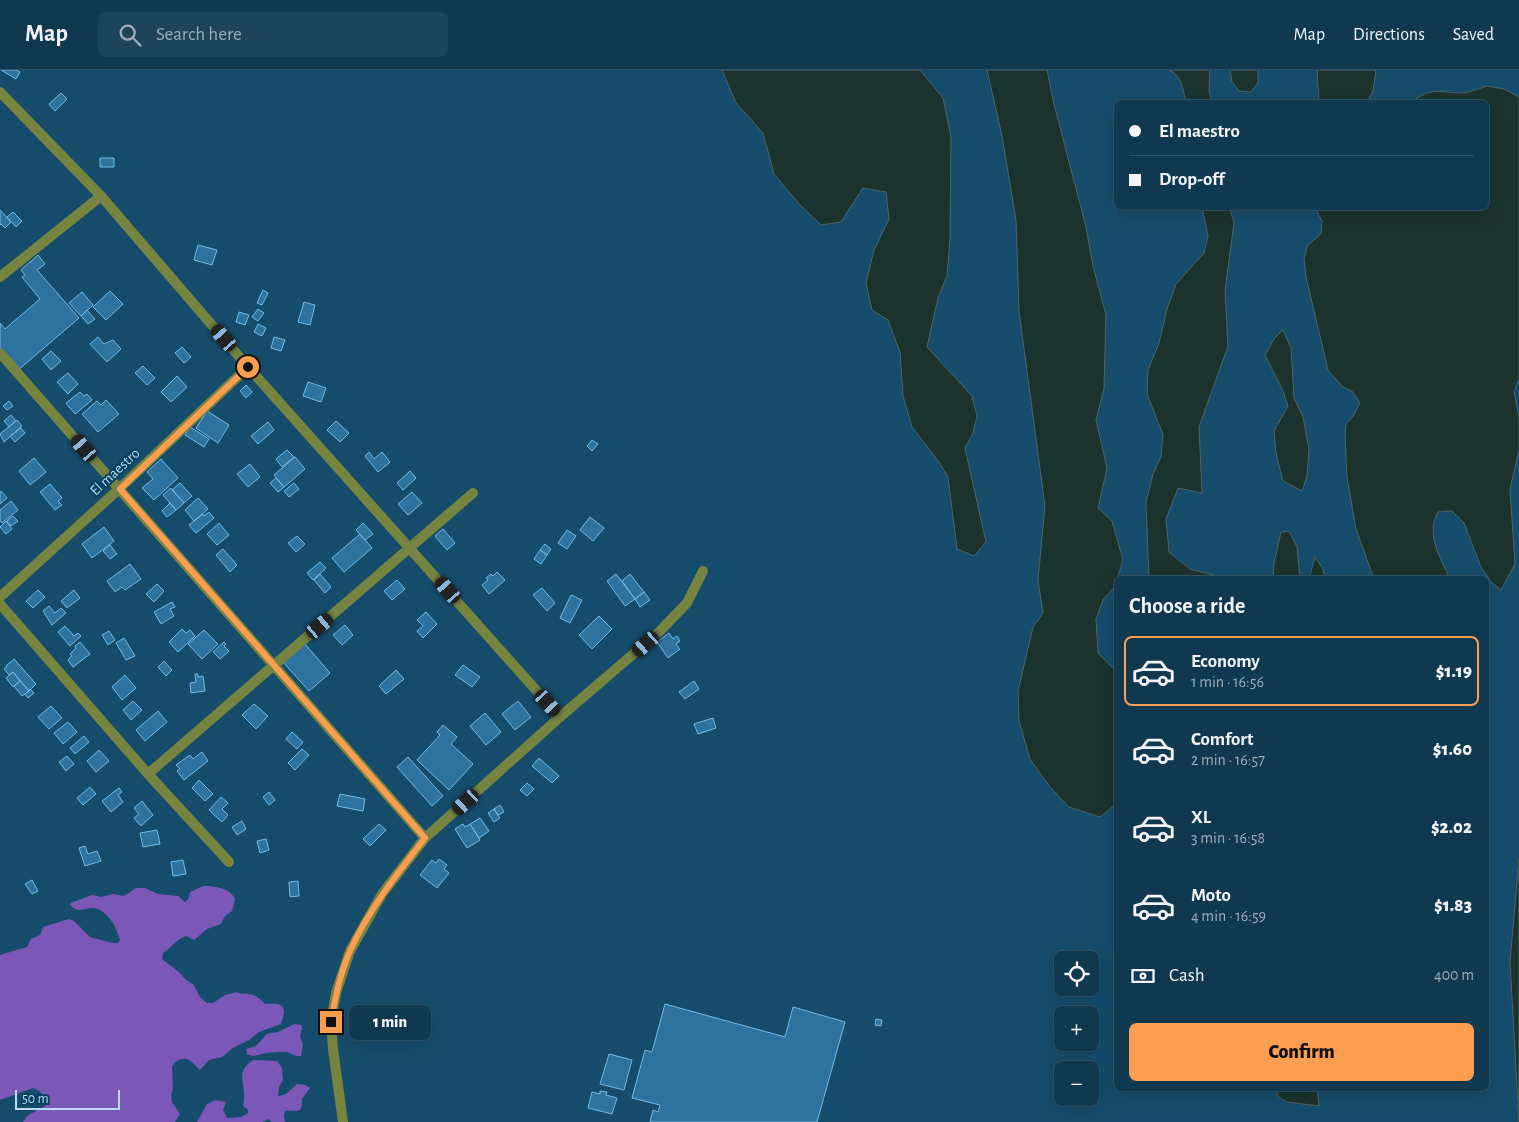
<!DOCTYPE html>
<html lang="en">
<head>
<meta charset="utf-8">
<style>
  :root { --surface:#103950; --page:#1e445a; --text:#f1f3f6; --muted:#9cacb7; --line:#305367; --accent:#fb9e51 }
  body { margin:0; font-family:"Alegreya Sans",sans-serif; background:var(--page); color:var(--text); height:100vh; display:flex; flex-direction:column; font-size:19px; white-space:nowrap }
  * { box-sizing:border-box; margin:0 }
  p { font-size:16px; color:var(--muted) }
  .icon { flex:none; width:28px; height:28px; fill:none; stroke:currentColor; stroke-width:2; stroke-linecap:round; stroke-linejoin:round }
  .map { position:relative; flex:1; overflow:hidden }
  .drawer { position:absolute; left:1114px; top:506px; width:375px; height:515px; display:flex; flex-direction:column; background:var(--surface); border-radius:8px; box-shadow:0 5px 20px #0002,0 0 0 1px var(--line) }
  .drawer>* { flex:none }
  .guide { position:absolute; left:1114px; top:30px; width:375px; height:110px; border-radius:8px; box-shadow:0 5px 20px #0002,0 0 0 1px var(--line); display:grid; align-content:center; height:110px; padding:0 15px; background:var(--surface) }
  .fabs { position:absolute; left:1054px; top:881px; display:grid; gap:10px }
  .fabs a { display:grid; place-items:center; width:45px; height:45px; border-radius:8px; background:var(--surface); box-shadow:0 5px 20px #0002,0 0 0 1px var(--line); font-size:25px }
  .scale { position:absolute; left:15px; bottom:12px; width:105px; box-sizing:border-box; padding-left:5px; border:2px solid #badbf2; border-top:0; font-size:14px; line-height:18px; white-space:nowrap; color:#badbf2; -webkit-text-stroke:4px #06415f; paint-order:stroke }
  .end { position:absolute; width:22px; height:22px; margin:-11px; border:6px solid #fb9e51; background:#111; box-shadow:0 0 0 2px #111 }
  .from { border-radius:50% }
  .bubble { position:absolute; height:35px; border-radius:8px; background:var(--surface); box-shadow:0 5px 20px #0002,0 0 0 1px var(--line); font-size:16px; font-weight:800; line-height:35px; text-align:center }
  .car { position:absolute; width:15px; height:30px; margin:-15px -8px; border-radius:6px; box-shadow:0 0 4px 1px #0007; background:linear-gradient(#222 24%,#8ab4d8 0 40%,#222 0 76%,#8ab4d8 0 86%,#222 0) }
  .guide b { display:flex; align-items:center; gap:18px; height:48px; font-size:19px }
  .guide b+b { border-top:1px solid var(--line) }
  .guide i { width:12px; height:12px; background:var(--text) }
  ul { padding:0; list-style:none }
  li { display:flex; align-items:center; gap:15px; height:70px; margin:0 10px 8px; padding:0 5px; border:2px solid transparent; border-radius:8px }
  li div { flex:1 }
  li b { display:block; font-size:19px }
  li em { font-style:normal; font-weight:800 }
  li.active { border-color:var(--accent) }
  li>.icon { width:45px; height:45px; stroke-width:1.5 }
  h2 { padding:0 15px; font-size:22px; line-height:60px }
  .pay { display:flex; align-items:center; gap:12px; height:55px; padding:0 15px; font-size:19px }
  .pay p { margin-inline-start:auto }
  .button { display:flex; gap:10px; margin-top:auto; padding:10px 15px }
  .button a { flex:1; height:58px; border-radius:8px; background:var(--accent); color:#111; font-size:20px; font-weight:800; line-height:58px; text-align:center }
  header { display:flex; align-items:center; gap:30px; box-sizing:border-box; height:70px; padding:0 25px; background:var(--surface); border-bottom:1px solid var(--line) }
  header strong { font-size:24px }
  nav { display:flex; gap:28px; margin-inline-start:auto; font-size:18px }
  .search { width:350px; height:45px; background:var(--page); display:flex; align-items:center; gap:12px; box-sizing:border-box; padding:0 18px; border-radius:8px; color:var(--muted); font-size:19px }
  .map>svg:first-child { display:block }
</style>
</head>
<body>
<header>
<strong>Map</strong>
<div class="search"><svg class="icon" aria-label="search" viewBox="0 0 24 24"><circle cx="10" cy="10" r="6"/><path d="M15 15l6 6"/></svg>Search here</div>
<nav><a>Map</a><a>Directions</a><a>Saved</a></nav>
</header>
<div class="map">
<svg width="1519" height="1052" viewBox="0 0 1519 1052">
  <rect width="100%" height="100%" fill="#164c6b"/>
  <path fill="#7b57b8" d="M203 816C215 816 230 818 235 829L232 841 225 846 221 854 207 859 194 870 186 866C176 869 171 878 163 883L162 889 180 903 186 910 193 914 200 927 207 933H213L225 925 237 922C243 925 244 923 250 924 256 925 261 930 265 934 282 933 288 934 281 954L259 962 249 970 233 978 222 987 209 990 200 1000C192 993 188 984 175 992L172 997 173 1018 171 1026 172 1032 180 1044 175 1052H23L27 1046 45 1036C46 1027 42 1021 33 1018L0 1030V885L27 877 31 869 40 865 43 857 69 849 74 851 90 867 112 873H118L120 870C117 858 107 838 92 838 83 838 79 844 70 835L71 833 92 825 101 827 113 824 124 826 136 818H145L158 824 178 826 185 832 189 828 190 822Z
    M294 954 301 955 302 957 300 967 303 974 301 986C295 987 292 983 286 982 281 982 271 982 266 983 259 984 254 988 247 984L246 979 256 976 267 964 278 962Z
    M253 990 277 991 282 998 283 1010 279 1017 278 1026 286 1024 297 1014 305 1015 310 1018 302 1029C302 1045 298 1040 285 1041L284 1046 285 1052H272L268 1049 263 1052H197L207 1034 215 1030 226 1032 223 1040 227 1048 241 1047 248 1043V1040L243 1036C243 1034 244 1031 244 1028 245 1012 235 1002 253 990Z"/>
  <path fill="#1c322d" stroke="#4b6568" d="M722 0H920L943 28 951 67 950 169 947 206 938 228 927 277 972 326 977 346 973 363 965 378 986 472 974 486 957 479 948 407 939 392 912 357 903 326 900 282 888 250 872 240 866 213 874 180 889 149 886 122 863 118 841 152 821 155 800 135 774 104 763 63 736 33Z
    M987 0H1047L1054 34 1086 157 1093 196 1106 245 1104 319 1096 350 1107 398 1098 438 1112 451 1123 490 1115 516 1103 530 1096 549 1098 583 1116 601V734L1100 747 1069 737 1050 717 1030 689 1019 651 1018 621 1033 557 1043 543 1038 510 1045 436 1019 241 1016 150 1002 66Z
    M1169 0H1210L1209 21 1212 32H1186C1183 20 1182 5 1169 0Z
    M1230 0H1258V13L1251 22 1239 21 1232 12Z
    M1317 0H1376L1373 21 1367 32H1319Z
    M1487 16 1504 19 1519 27V309L1514 322 1519 347V380L1510 419 1515 494 1501 520 1492 513 1481 497 1464 453 1452 441 1438 442C1425 465 1441 488 1450 509H1374L1356 459 1347 407 1345 364 1346 354 1353 346 1360 333 1353 322 1342 316 1328 300 1306 207 1304 188 1308 175 1321 164 1322 151 1315 138H1486V32H1412C1431 16 1442 23 1464 23 1471 22 1480 18 1487 16Z
    M1202 138H1229L1234 152 1225 221 1228 276 1199 357 1202 423 1178 418 1166 449 1169 482 1190 499 1229 509H1149L1146 432 1153 404 1161 387 1163 365 1147 324 1148 300 1159 273 1167 239 1176 214 1204 183 1208 166Z
    M1283 260 1291 278 1294 328 1303 347 1309 379 1307 406 1302 421 1283 411 1276 383 1274 361 1288 336 1283 321 1265 285 1274 269Z
    M1289 461 1297 477 1300 509H1273L1274 493 1281 462Z
    M1315 487 1323 499 1325 509H1309Z
    M1519 789V1052L1510 892Z
    M1278 1019H1317L1319 1036 1287 1032 1277 1026Z"/>
  <path fill="#2d739d" stroke="#75bae6" d="M1 0H16L20 2 16 9Z
    M61 23 67 29 55 41 49 34Z
    M100 88H114V97H100Z
    M0 140 11 152 5 158 1 154 0 155Z
    M13 142 22 151 16 157 7 147Z
    M198 175 217 180 212 195 194 190Z
    M38 185 45 194 37 200 79 248 17 301 0 281V253L5 259 40 229 22 207 25 205 21 200Z
    M263 220 268 223 262 235 257 233Z
    M110 221 123 234 106 250 93 237Z
    M82 222 93 235 81 246 69 233Z
    M304 232 315 235 310 255 298 252Z
    M258 239 264 243 258 251 252 247Z
    M87 240 95 249 88 254 81 246Z
    M239 242 249 245 245 255 236 252Z
    M258 254 266 258 262 266 254 262Z
    M98 267 104 274 113 270 121 279 107 292 90 274Z
    M274 267 285 270 281 281 271 278Z
    M182 277 191 287 184 293 175 283Z
    M51 281 61 291 51 300 42 289Z
    M143 296 155 308 147 315 135 303Z
    M68 303 78 314 68 324 57 312Z
    M177 306 187 317 171 332 161 322Z
    M308 312 326 318 321 332 303 326Z
    M246 315 252 322 246 328 240 321Z
    M80 322 84 326 87 324 92 330 75 344 66 333Z
    M106 330 119 344 98 362 82 344 97 331 101 335Z
    M9 331 13 336 7 340 3 336Z
    M207 341 229 355 218 373 196 358Z
    M11 345 16 351 9 357 4 351Z
    M17 350 22 356 4 372 0 364Z
    M336 351 349 363 340 372 327 360Z
    M268 352 274 360 258 374 251 366Z
    M190 357 209 369 204 377 185 365Z
    M21 358 25 363 15 372 10 366Z
    M592 370 598 374 592 381 587 376Z
    M287 380 294 387 282 397 276 389Z
    M369 382 374 389 382 382 390 392 378 402 365 386Z
    M295 387 305 399 284 417 274 405Z
    M34 388 46 402 30 415 19 401Z
    M161 389 178 408 154 430 142 418 153 409 147 402Z
    M250 394 260 407 248 417 237 404Z
    M410 401 416 408 403 420 397 413Z
    M276 408 284 417 278 422 270 413Z
    M180 413 192 426 184 433 172 420Z
    M294 413 299 419 289 427 284 421Z
    M50 414 62 428 58 431 62 435 55 440 40 422Z
    M171 418 184 433 176 440 163 425Z
    M1 421 7 428 0 434V423Z
    M412 422 422 433 408 445 398 434Z
    M198 428 208 439 194 451 185 440Z
    M11 431 18 440 2 453 0 451V440Z
    M170 433 176 440 167 447 162 441Z
    M209 442 214 448 196 463 189 455 203 444 204 446Z
    M13 446 18 451 11 456 7 451Z
    M590 447 604 458 593 471 580 460Z
    M6 451 12 459 6 464 0 457Z
    M219 453 229 465 217 475 207 464Z
    M363 453 373 464 365 470 356 460Z
    M104 457 114 471 92 488 82 474Z
    M443 459 455 473 447 480 435 466Z
    M567 460 576 466 567 479 558 473Z
    M360 464 372 478 344 502 332 488Z
    M297 466 305 474 296 482 288 473Z
    M545 474 551 479 547 485 540 480Z
    M110 475 117 484 110 489 103 481Z
    M223 479 237 495 230 502 216 485Z
    M540 480 547 485 541 494 534 489Z
    M320 492 326 498 313 510 307 503Z
    M130 494 141 509 125 520 122 517 115 522 107 511Z
    M497 502 505 510 489 524 482 515 488 510 486 508 491 504 493 506Z
    M320 504 331 517 325 523 314 510Z
    M616 504 635 529 625 536 607 511Z
    M630 504 644 522 635 529 622 511Z
    M397 510 405 519 392 530 384 521Z
    M157 514 164 521 154 532 146 524Z
    M542 518 555 533 547 541 533 525Z
    M38 520 45 527 33 538 26 531Z
    M74 520 80 528 67 538 61 531Z
    M644 522 650 530 640 537 635 529Z
    M571 525 582 530 570 553 560 548Z
    M172 532 175 537 170 539 174 546 161 554 154 542Z
    M49 536 55 543 61 538 66 543 52 555 43 541Z
    M426 542 437 554 423 568 417 561 423 556 417 550Z
    M599 546 612 559 592 579 579 565Z
    M345 555 353 565 342 575 333 565Z
    M65 556 74 566 78 563 81 566 70 576 58 562Z
    M182 559 186 563 190 560 195 566 178 582 169 572Z
    M204 560 218 574 202 589 188 574Z
    M109 561 115 570 108 575 102 565Z
    M669 563 673 569 677 566 680 571 676 574 680 579 668 588 657 572Z
    M124 568 135 586 126 590 116 573Z
    M80 572 90 584 73 597 68 590 72 586 70 584 76 578 75 576Z
    M224 572 226 574 224 576 229 581 220 589 213 582Z
    M304 573 330 603 309 621 283 592Z
    M14 589 36 614 29 621 13 602 9 605 4 599 7 597 6 596Z
    M164 591 172 600 166 606 158 597Z
    M463 595 480 607 472 617 455 605Z
    M396 600 404 609 386 624 379 616Z
    M13 602 20 611 13 617 6 608Z
    M195 604H198V607L203 606 205 621 191 623 190 613 196 612Z
    M125 605 136 618 122 630 112 617Z
    M20 611 29 621 22 626 14 616Z
    M694 611 699 619 685 629 679 622Z
    M30 619 34 623 28 628 25 624Z
    M133 631 142 640 131 650 123 640Z
    M518 631 531 647 515 660 502 644Z
    M254 634 268 646 256 659 242 645Z
    M51 636 62 648 49 659 38 647Z
    M158 641 167 652 145 671 136 660Z
    M485 643 501 662 486 675 470 656Z
    M713 648 716 658 698 664 694 654Z
    M68 652 77 662 63 674 54 663Z
    M443 655 457 667 451 674 473 694 449 720 417 690 440 665 437 662Z
    M292 662 303 672 297 679 286 669Z
    M84 666 89 672 75 684 70 678Z
    M302 679 309 685 295 700 288 693Z
    M99 680 109 691 96 702 87 691Z
    M202 682 208 691 184 710 177 701 180 699 176 695 190 685 193 689Z
    M67 686 74 694 66 701 59 692Z
    M408 687 443 726 432 736 397 697Z
    M539 688 559 706 552 713 532 696Z
    M199 710 213 724 205 731 192 718Z
    M527 713 534 719 527 726 520 720Z
    M90 717 96 724 83 735 77 728Z
    M119 718 122 722 118 725 123 732 111 742 102 731Z
    M269 722 275 730 269 735 263 727Z
    M340 724 365 729 363 741 337 736Z
    M221 727 228 733 222 739 228 745 222 752 209 740Z
    M142 731 153 745 141 756 134 748 139 744 134 738Z
    M500 735 504 742 498 745 494 739Z
    M494 739 500 748 494 752 488 743Z
    M480 748 489 761 479 768 470 754Z
    M242 751 246 759 237 765 232 757Z
    M379 754 386 760 370 776 363 769Z
    M463 754 465 757 470 754 480 770 467 778 455 759Z
    M157 760 160 774 143 777 140 763Z
    M266 769 269 780 260 783 257 771Z
    M85 776 88 784 97 781 101 791 85 796 79 778Z
    M439 789 447 795 444 799 449 803 437 818 420 805 432 790 436 793Z
    M183 790 186 804 173 806 171 792Z
    M32 810 38 821 32 824 25 814Z
    M298 811 299 826 290 827 289 812Z
    M665 934 785 967 793 937 845 952 817 1052H650L653 1040 658 1042 660 1035 632 1028 645 980 652 982Z
    M876 949 882 950 881 956 875 955Z
    M609 984 632 990 624 1020 600 1014Z
    M600 1021 607 1022 606 1025 617 1028 612 1044 588 1038 592 1022 600 1024Z"/>
  <g fill="none" stroke-linecap="round" stroke-linejoin="round">
    <path stroke="#778440" stroke-width="10" d="M0 22 101 126 248 297 560 647
      M0 207 101 126
      M0 283 425 768
      M0 527 119 419 248 297
      M0 534 148 704 229 792
      M148 704 473 423
      M343 1052 333 979 331 951 336 923 350 881 382 824 425 768 560 647 660 561 687 533 703 501"/>
  </g>
  <g fill="none" stroke-linecap="round" stroke-linejoin="round">
    <path stroke="#fb9e51" stroke-width="6" d="M248 297 120 419 425 768C397 804 369 839 350 881 340 903 335 928 331 952"/>
  </g>
  <g text-anchor="middle" dominant-baseline="central" stroke-width="4" stroke-linejoin="round" paint-order="stroke">
    <g font-size="15" fill="#badbf2" stroke="#06415f">
      <text transform="translate(115 402) rotate(-43)">El maestro</text>
    </g>
  </g>
</svg>
<div class="fabs">
<a><svg class="icon" aria-label="locate" viewBox="0 0 24 24"><circle cx="12" cy="12" r="6"/><path d="M12 2v4M12 18v4M2 12h4M18 12h4"/></svg></a>
<a>+</a>
<a>−</a>
</div>
<div class="scale">50 m</div>
<i class="end from" style="left:248px;top:297px"></i>
<i class="end" style="left:331px;top:952px"></i>
<div class="bubble" style="left:349px;top:935px;width:82px">1 min</div>
<i class="car" style="left:224px;top:268px;rotate:319deg"></i>
<i class="car" style="left:84px;top:378px;rotate:319deg"></i>
<i class="car" style="left:448px;top:520px;rotate:319deg"></i>
<i class="car" style="left:320px;top:556px;rotate:50deg"></i>
<i class="car" style="left:646px;top:574px;rotate:229deg"></i>
<i class="car" style="left:548px;top:633px;rotate:138deg"></i>
<i class="car" style="left:466px;top:732px;rotate:228deg"></i>
<div class="guide">
<b><i class="from"></i>El maestro</b>
<b><i></i>Drop-off</b>
</div>
<section class="drawer">
<h2>Choose a ride</h2>
<ul>
<li class="active"><svg class="icon" aria-label="car" viewBox="0 0 24 24"><path d="M5 17H2v-5l4-1 3-4h7l3 4 3 1v5h-3M9 17h6M6 11h13"/><circle cx="7" cy="17" r="2"/><circle cx="17" cy="17" r="2"/></svg><div><b>Economy</b><p>1 min · 16:56</p></div><em>$1.19</em></li>
<li><svg class="icon" aria-label="car" viewBox="0 0 24 24"><path d="M5 17H2v-5l4-1 3-4h7l3 4 3 1v5h-3M9 17h6M6 11h13"/><circle cx="7" cy="17" r="2"/><circle cx="17" cy="17" r="2"/></svg><div><b>Comfort</b><p>2 min · 16:57</p></div><em>$1.60</em></li>
<li><svg class="icon" aria-label="car" viewBox="0 0 24 24"><path d="M5 17H2v-5l4-1 3-4h7l3 4 3 1v5h-3M9 17h6M6 11h13"/><circle cx="7" cy="17" r="2"/><circle cx="17" cy="17" r="2"/></svg><div><b>XL</b><p>3 min · 16:58</p></div><em>$2.02</em></li>
<li><svg class="icon" aria-label="car" viewBox="0 0 24 24"><path d="M5 17H2v-5l4-1 3-4h7l3 4 3 1v5h-3M9 17h6M6 11h13"/><circle cx="7" cy="17" r="2"/><circle cx="17" cy="17" r="2"/></svg><div><b>Moto</b><p>4 min · 16:59</p></div><em>$1.83</em></li>
</ul>
<div class="pay"><svg class="icon" aria-label="cash" viewBox="0 0 24 24"><path d="M3 7h18v10H3z"/><circle cx="12" cy="12" r="2"/></svg>Cash<p>400 m</p></div>
<div class="button"><a>Confirm</a></div>
</section>
</div>
</body>
</html>
